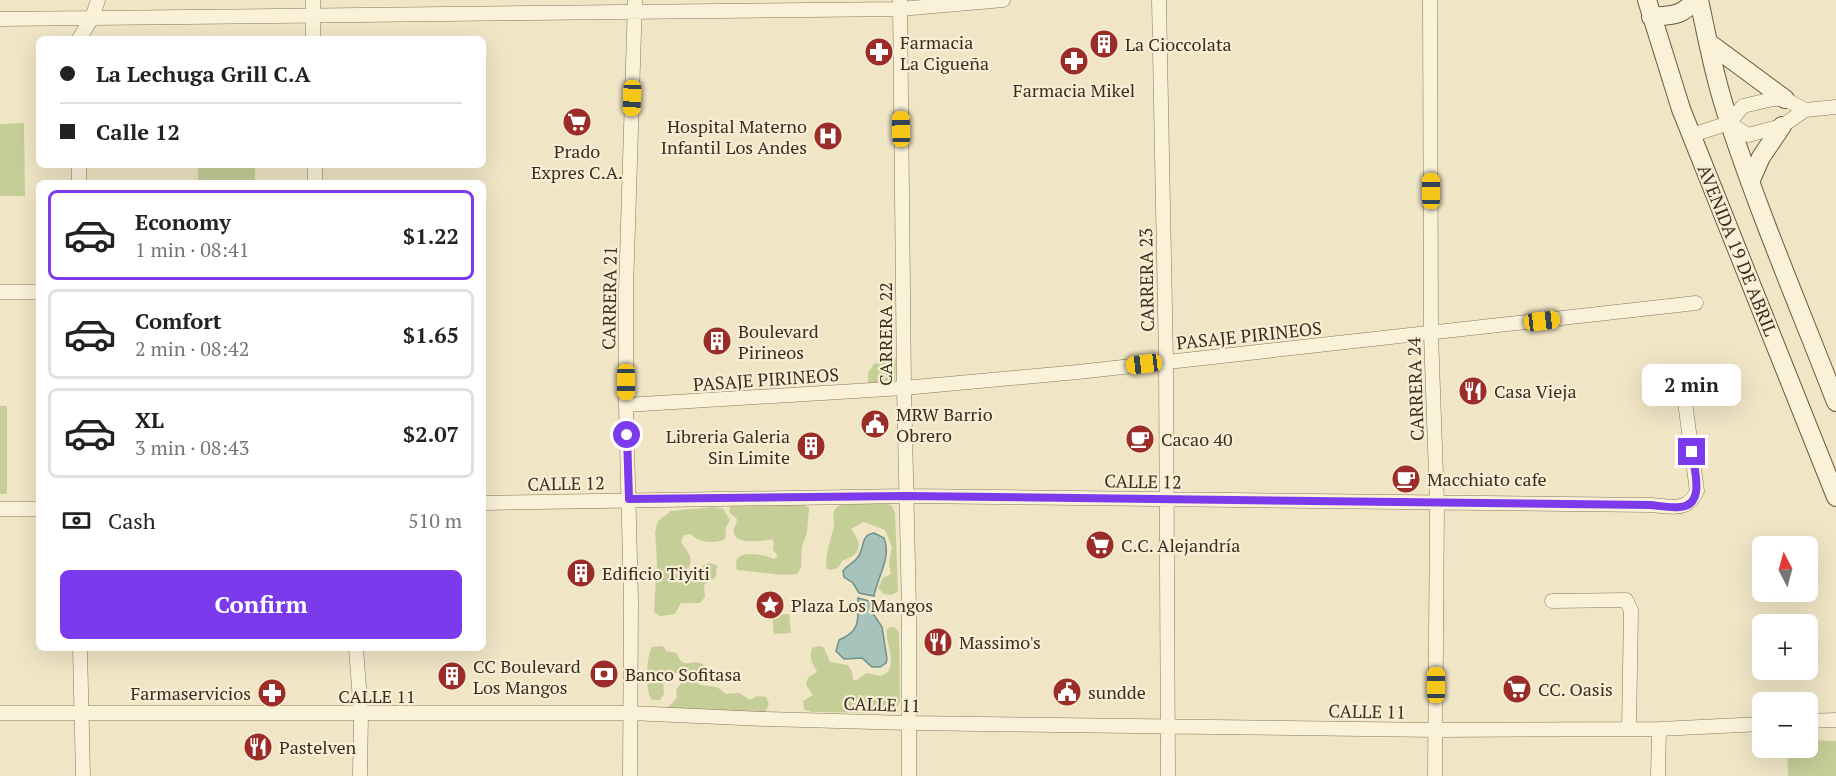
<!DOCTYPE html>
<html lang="en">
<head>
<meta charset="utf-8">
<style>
  :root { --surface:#fff; --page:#f2f2f2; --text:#222; --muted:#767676; --line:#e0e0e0; --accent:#7c3aed }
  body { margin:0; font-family:"PT Serif",serif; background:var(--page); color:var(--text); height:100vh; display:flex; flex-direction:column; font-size:22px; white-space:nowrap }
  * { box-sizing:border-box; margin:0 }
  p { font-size:20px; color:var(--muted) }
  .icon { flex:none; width:33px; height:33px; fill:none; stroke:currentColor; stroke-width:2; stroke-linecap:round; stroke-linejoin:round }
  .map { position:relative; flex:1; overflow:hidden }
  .drawer { position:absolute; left:36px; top:180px; width:450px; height:471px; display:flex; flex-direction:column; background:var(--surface); border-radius:9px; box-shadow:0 6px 24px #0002 }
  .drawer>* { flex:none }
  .hud { position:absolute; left:36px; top:36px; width:450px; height:132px; border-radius:9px; box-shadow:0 6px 24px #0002; display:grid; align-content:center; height:132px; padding:0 24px; background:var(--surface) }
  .needle { width:39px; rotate:354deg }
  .buttons { position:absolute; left:1752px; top:536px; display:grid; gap:12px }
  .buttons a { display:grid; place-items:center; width:66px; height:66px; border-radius:9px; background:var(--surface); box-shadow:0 6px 24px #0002; font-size:30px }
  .end { position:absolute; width:27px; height:27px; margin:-14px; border:8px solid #7c3aed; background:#fff; box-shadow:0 0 0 3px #fff }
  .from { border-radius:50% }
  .bubble { position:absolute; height:42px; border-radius:9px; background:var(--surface); box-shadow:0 6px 24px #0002; font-size:20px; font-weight:600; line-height:42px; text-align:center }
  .car { position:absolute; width:18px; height:36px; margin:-18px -9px; border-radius:8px; box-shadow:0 0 4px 2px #0007; background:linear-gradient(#f5c518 24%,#345 0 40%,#f5c518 0 76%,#345 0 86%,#f5c518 0) }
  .hud b { display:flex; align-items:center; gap:21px; height:57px; font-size:22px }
  .hud b+b { border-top:2px solid var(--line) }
  .hud i { width:15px; height:15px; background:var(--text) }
  ul { padding:10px 0 0; list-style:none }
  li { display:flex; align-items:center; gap:18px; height:90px; margin:0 12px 9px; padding:0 12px; border:3px solid var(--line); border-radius:9px }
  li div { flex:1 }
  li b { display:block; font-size:22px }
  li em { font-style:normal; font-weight:600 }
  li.on { border-color:var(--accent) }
  li>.icon { width:54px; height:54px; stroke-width:1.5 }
  .pay { display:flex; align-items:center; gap:15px; height:66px; padding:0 24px; font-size:22px }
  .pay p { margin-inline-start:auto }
  .button { display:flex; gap:12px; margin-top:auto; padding:12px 24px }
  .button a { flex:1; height:69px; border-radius:9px; background:var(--accent); color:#fff; font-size:24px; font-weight:600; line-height:69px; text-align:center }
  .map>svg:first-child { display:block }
</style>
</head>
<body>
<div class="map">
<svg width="1836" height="776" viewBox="0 0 1836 776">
  <rect width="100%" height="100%" fill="#f0e5c5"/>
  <path fill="#c6ce98" d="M24 123 25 196H0V124Z
    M198 165H255V183H198Z
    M896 359 895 385 868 387V373L874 364Z
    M0 406H7V494H0Z
    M879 502 891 505 895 512 898 591 892 595 884 594 878 588 883 578 891 574 889 563 892 547 885 530 864 522 851 529C864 546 860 555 842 561 839 568 835 571 827 569 824 560 831 537 834 527 835 522 832 517 834 512 835 508 837 507 840 505Z
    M802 503 809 508 807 532 802 547 801 567 797 574 782 575 737 570C730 547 763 554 774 559L778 556 773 550 774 542 772 539C763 541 731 546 734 529 735 525 737 523 737 519L729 512 731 505Z
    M714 507 723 509 730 520 726 527 725 539C716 544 698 543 691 534L684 535 681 542C696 563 691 558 684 579L691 580 698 574 701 566 709 563 717 565 716 577 704 585 705 597 700 603H681L675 614 660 616 654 612 657 560 655 532 658 521 671 511Z
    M789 614 791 633 774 634 772 615Z
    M891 627H894L899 632 900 702 895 709 878 713 811 712 804 709 803 701 813 695 806 685C807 675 812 677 817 671 812 664 808 655 813 647L821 646 824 648 830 662 848 665 852 672 853 680H857L866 673 881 676 888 672C896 657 885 644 887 629Z
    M660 646 664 647 666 651 677 653C683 672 691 657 704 665L705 673 697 682 700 685 717 687 726 694 739 693 750 700 757 696 766 697 769 704 764 715 670 711 668 707 677 698 676 690C680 684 684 681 679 673H676L663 682 664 694 660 700H652C645 692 646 656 652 647Z
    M1808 740 1836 741V776H1788L1787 747H1808Z"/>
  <path fill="#a7c3bc" stroke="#6d928a" stroke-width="1.5" d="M874 533 884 538C892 558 877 577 874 596L859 593 853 583 844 577 843 571C847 565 854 563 858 557 865 548 860 535 874 533Z
    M858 598 873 602 874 615 882 627 887 659 886 663 880 667H872L862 658 844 659 836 651 839 640C861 631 858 620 858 598Z"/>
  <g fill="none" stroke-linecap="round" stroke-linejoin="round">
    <g stroke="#8b765a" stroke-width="15">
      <path id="street" d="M1159 0 1166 361 1168 776
        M1430 0 1431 334 1437 503 1435 776
        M900 1 904 388 909 610V776
        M0 19 900 9 1003 0
        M79 39 92 18 98 0
        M313 39V0
        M1729 123 1748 135 1782 126 1805 110 1836 107
        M1692 135 1729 123 1743 106 1773 99H1785L1805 110
        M79 165V183
        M315 165V183
        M0 292H39
        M626 405 904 388 1078 372 1696 303
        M483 503 906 496 1650 505C1671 506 1687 513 1697 491L1684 395
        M0 509H39
        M1552 601 1626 600 1631 610 1629 729
        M80 648 83 776
        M356 648 361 714 360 776
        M0 713H630L766 719 909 723 1435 730 1659 729 1762 724
        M1808 721 1836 720
        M630 776 631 600 626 405V289L635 0
        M1658 776 1659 729"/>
    </g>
    <g stroke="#6d573e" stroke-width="20">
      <path id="secondary" d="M1647 0 1681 109 1836 497
        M1699 0C1708 42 1716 84 1730 124 1761 218 1800 309 1836 402
        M1651 17C1672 15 1681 17 1695 0
        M1709 43 1785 99
        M1750 182 1761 157 1782 126"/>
    </g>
    <use href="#street" stroke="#faf1d9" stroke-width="14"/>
    <use href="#secondary" stroke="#faf1d9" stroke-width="18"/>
  </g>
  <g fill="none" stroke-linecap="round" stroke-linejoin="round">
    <path stroke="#7c3aed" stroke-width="8" d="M627 435 629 499 906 496 1650 505C1660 506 1670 508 1680 507 1706 505 1694 469 1692 452"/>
  </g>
  <defs>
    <g id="building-disc" transform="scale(1.5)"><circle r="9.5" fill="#9c2c28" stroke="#f7eed5"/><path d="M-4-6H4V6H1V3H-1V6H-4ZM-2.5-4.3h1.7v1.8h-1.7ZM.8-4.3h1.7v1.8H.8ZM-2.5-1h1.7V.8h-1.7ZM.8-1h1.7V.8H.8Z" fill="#fff"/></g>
    <g id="pharmacy-disc" transform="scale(1.5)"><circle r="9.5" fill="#9c2c28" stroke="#f7eed5"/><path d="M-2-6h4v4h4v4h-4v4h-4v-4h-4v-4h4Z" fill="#fff"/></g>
    <g id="supermarket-disc" transform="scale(1.5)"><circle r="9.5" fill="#9c2c28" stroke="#f7eed5"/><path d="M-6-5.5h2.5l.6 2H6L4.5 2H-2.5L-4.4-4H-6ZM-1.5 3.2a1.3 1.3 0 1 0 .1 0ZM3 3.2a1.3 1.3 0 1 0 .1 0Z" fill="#fff"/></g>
    <g id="hospital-disc" transform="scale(1.5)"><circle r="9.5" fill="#9c2c28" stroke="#f7eed5"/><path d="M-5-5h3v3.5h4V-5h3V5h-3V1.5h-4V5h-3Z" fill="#fff"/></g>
    <g id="restaurant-disc" transform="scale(1.5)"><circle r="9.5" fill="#9c2c28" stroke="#f7eed5"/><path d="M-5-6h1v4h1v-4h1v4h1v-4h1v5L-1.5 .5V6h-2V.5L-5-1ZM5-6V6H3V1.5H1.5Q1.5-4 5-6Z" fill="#fff"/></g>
    <g id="civic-disc" transform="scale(1.5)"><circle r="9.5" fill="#9c2c28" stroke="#f7eed5"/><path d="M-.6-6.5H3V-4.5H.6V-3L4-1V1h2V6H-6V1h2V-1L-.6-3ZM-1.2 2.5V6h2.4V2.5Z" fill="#fff"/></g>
    <g id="cafe-disc" transform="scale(1.5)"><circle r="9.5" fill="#9c2c28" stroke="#f7eed5"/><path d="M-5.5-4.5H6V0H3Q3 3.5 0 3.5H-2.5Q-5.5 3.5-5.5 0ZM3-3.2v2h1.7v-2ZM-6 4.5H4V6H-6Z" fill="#fff"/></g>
    <g id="sight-disc" transform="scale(1.5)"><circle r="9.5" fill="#9c2c28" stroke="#f7eed5"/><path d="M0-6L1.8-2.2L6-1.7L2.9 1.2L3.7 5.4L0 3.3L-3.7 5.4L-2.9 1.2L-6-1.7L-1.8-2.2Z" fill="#fff"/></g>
    <g id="bank-disc" transform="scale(1.5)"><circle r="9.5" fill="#9c2c28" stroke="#f7eed5"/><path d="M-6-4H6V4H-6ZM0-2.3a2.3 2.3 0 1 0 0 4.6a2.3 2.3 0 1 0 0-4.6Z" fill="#fff"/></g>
  </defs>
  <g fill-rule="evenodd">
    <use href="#building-disc" x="1104" y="44"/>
    <use href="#pharmacy-disc" x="879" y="52"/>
    <use href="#pharmacy-disc" x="1074" y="61"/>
    <use href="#supermarket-disc" x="577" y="122"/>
    <use href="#hospital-disc" x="828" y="136"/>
    <use href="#building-disc" x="717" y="341"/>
    <use href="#restaurant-disc" x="1473" y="391"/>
    <use href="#civic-disc" x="875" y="424"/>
    <use href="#cafe-disc" x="1140" y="439"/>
    <use href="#building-disc" x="811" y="446"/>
    <use href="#cafe-disc" x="1406" y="479"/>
    <use href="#supermarket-disc" x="1100" y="545"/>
    <use href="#building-disc" x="581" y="573"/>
    <use href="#sight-disc" x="770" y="605"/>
    <use href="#restaurant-disc" x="938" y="642"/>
    <use href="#bank-disc" x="604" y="674"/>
    <use href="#building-disc" x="452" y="676"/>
    <use href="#supermarket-disc" x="1517" y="689"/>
    <use href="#civic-disc" x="1067" y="692"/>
    <use href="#pharmacy-disc" x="272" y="693"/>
    <use href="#restaurant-disc" x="258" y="747"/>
  </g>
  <g text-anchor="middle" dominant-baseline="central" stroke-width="4.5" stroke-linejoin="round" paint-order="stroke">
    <g font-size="18" fill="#3b2e1f" stroke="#f7eed5" text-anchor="start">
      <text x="900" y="42">Farmacia<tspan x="900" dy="21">La Cigueña</tspan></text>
      <text x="1125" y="44">La Cioccolata</text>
      <text x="1074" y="90" text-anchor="middle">Farmacia Mikel</text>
      <text x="807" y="126" text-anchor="end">Hospital Materno<tspan x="807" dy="21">Infantil Los Andes</tspan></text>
      <text x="577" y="151" text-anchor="middle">Prado<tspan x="577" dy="21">Expres C.A.</tspan></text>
      <text x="738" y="331">Boulevard<tspan x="738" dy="21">Pirineos</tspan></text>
      <text x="1494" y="391">Casa Vieja</text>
      <text x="896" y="414">MRW Barrio<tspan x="896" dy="21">Obrero</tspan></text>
      <text x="790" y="436" text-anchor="end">Libreria Galeria<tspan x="790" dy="21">Sin Limite</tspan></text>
      <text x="1161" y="439">Cacao 40</text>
      <text x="1427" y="479">Macchiato cafe</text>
      <text x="1121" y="545">C.C. Alejandría</text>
      <text x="602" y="573">Edificio Tiyiti</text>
      <text x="791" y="605">Plaza Los Mangos</text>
      <text x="959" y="642">Massimo's</text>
      <text x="473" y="666">CC Boulevard<tspan x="473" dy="21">Los Mangos</tspan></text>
      <text x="625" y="674">Banco Sofitasa</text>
      <text x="1538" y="689">CC. Oasis</text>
      <text x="1088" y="692">sundde</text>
      <text x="251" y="693" text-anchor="end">Farmaservicios</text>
      <text x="279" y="747">Pastelven</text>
    </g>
    <g font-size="18" fill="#3b2e1f" stroke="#f7eed5">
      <text transform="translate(1738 250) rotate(68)">AVENIDA 19 DE ABRIL</text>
      <text transform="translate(1146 280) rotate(-91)">CARRERA 23</text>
      <text transform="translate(609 298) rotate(-89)">CARRERA 21</text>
      <text transform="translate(885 334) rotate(-90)">CARRERA 22</text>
      <text transform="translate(1249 335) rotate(-6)">PASAJE PIRINEOS</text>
      <text transform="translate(766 379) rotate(-4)">PASAJE PIRINEOS</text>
      <text transform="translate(1415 389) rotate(-92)">CARRERA 24</text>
      <text transform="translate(1143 481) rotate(1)">CALLE 12</text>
      <text transform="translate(566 483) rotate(-1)">CALLE 12</text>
      <text x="377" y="696">CALLE 11</text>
      <text transform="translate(882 704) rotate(2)">CALLE 11</text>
      <text transform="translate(1367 711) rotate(1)">CALLE 11</text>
    </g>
  </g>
</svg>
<div class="buttons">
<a><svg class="needle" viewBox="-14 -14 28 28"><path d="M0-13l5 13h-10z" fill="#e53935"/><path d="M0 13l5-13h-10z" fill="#767676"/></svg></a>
<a>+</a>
<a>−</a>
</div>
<i class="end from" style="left:627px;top:435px"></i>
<i class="end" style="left:1692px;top:452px"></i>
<div class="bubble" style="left:1642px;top:364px;width:99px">2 min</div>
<i class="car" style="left:632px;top:98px;rotate:182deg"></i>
<i class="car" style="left:901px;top:129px;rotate:359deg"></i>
<i class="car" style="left:1431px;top:191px;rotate:0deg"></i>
<i class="car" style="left:1542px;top:321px;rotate:83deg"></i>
<i class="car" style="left:1144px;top:364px;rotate:263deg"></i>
<i class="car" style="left:626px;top:382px;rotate:180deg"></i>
<i class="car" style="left:1436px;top:685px;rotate:0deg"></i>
<div class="hud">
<b><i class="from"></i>La Lechuga Grill C.A</b>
<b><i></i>Calle 12</b>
</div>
<section class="drawer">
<ul>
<li class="on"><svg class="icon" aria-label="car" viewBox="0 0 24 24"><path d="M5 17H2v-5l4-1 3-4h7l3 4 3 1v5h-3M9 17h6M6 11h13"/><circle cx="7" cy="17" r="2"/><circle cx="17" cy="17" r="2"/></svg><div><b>Economy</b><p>1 min · 08:41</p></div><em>$1.22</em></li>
<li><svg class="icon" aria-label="car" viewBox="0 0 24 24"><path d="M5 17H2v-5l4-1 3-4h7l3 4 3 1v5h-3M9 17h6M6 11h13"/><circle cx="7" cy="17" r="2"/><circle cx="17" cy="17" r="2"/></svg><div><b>Comfort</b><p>2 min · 08:42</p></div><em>$1.65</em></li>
<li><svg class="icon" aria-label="car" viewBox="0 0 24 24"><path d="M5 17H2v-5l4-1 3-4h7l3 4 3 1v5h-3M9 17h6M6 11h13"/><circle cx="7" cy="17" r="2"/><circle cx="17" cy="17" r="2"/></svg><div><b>XL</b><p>3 min · 08:43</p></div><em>$2.07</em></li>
</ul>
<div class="pay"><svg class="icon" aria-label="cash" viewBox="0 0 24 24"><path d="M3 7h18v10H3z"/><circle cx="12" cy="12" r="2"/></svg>Cash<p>510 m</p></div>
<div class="button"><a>Confirm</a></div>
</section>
</div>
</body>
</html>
